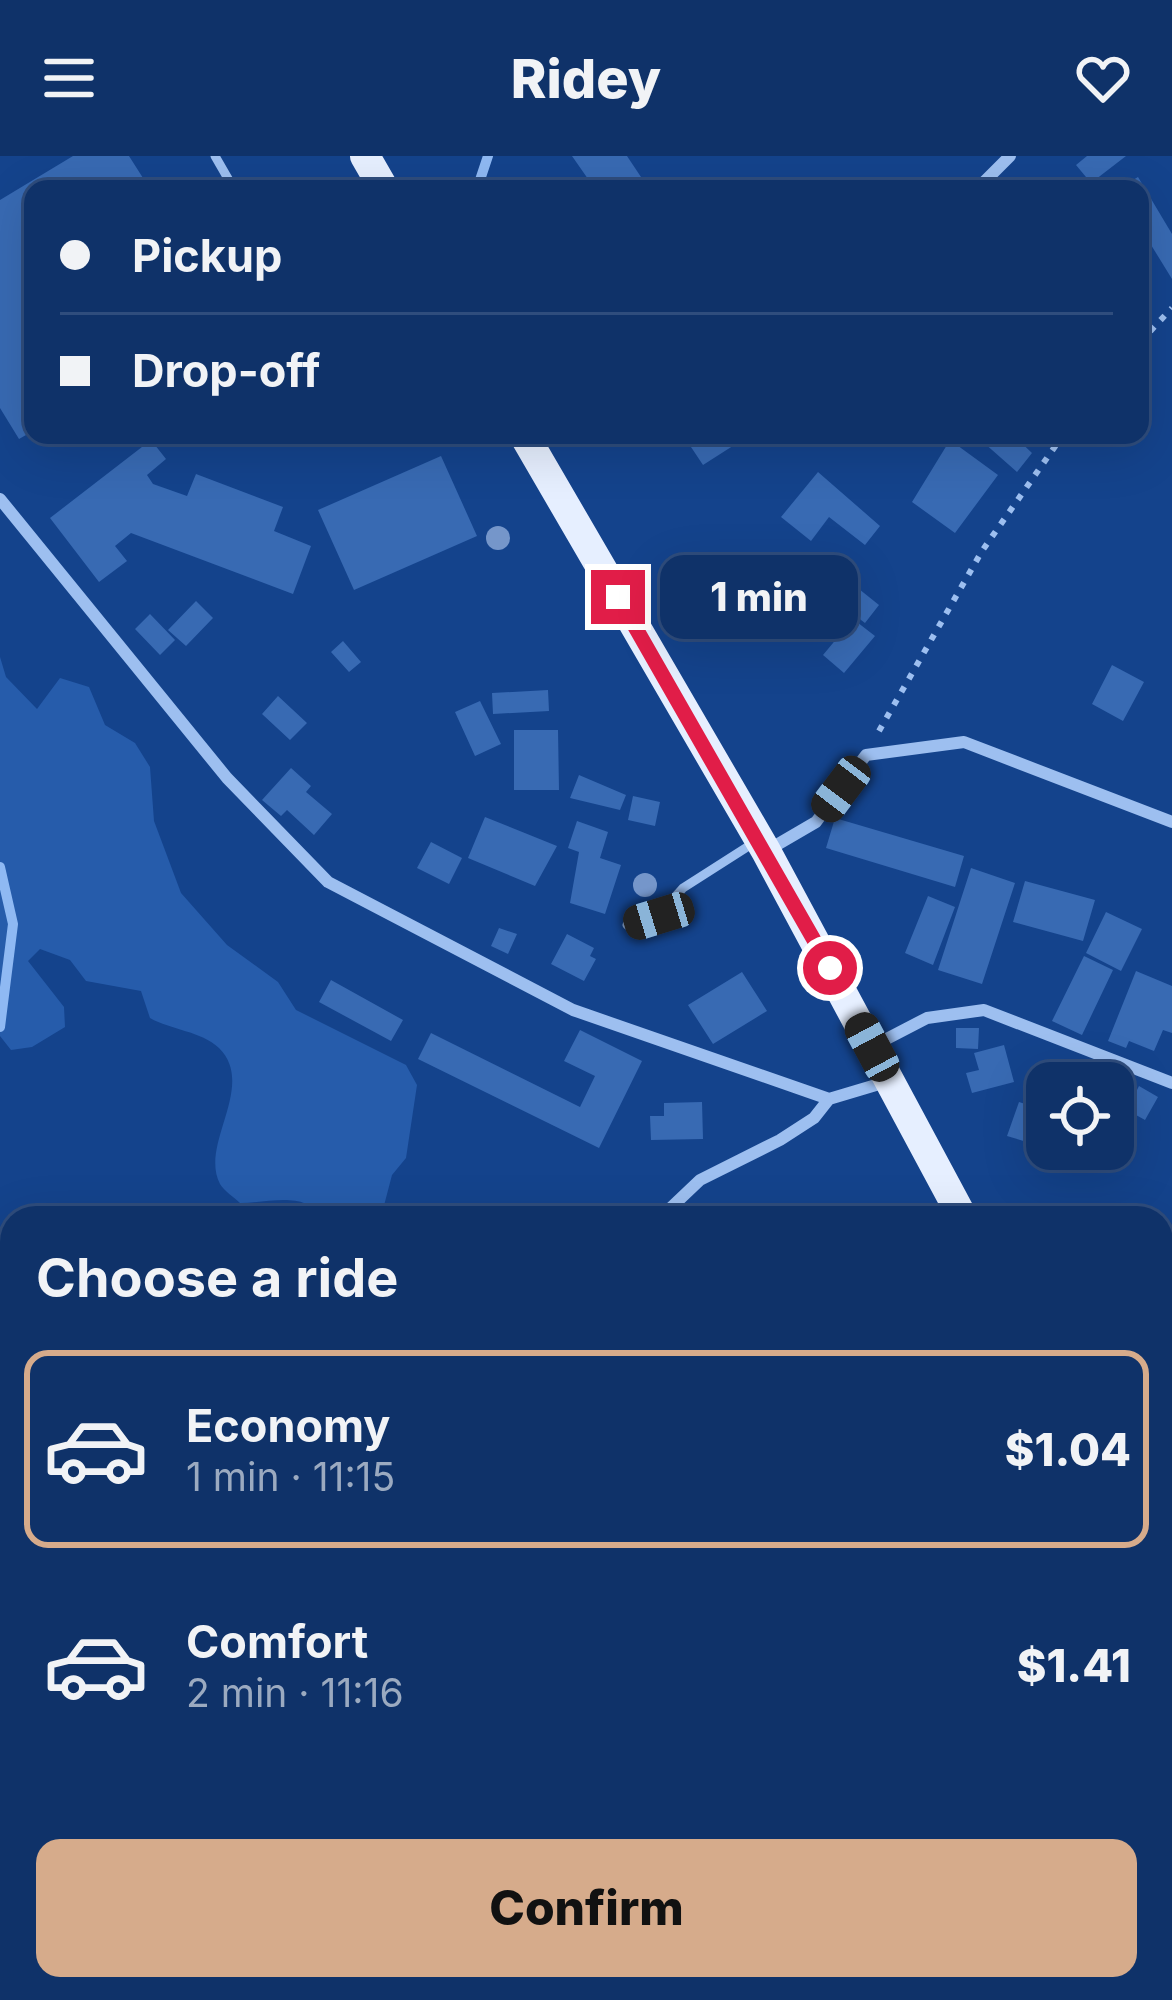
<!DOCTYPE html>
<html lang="en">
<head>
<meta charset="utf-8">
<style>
  :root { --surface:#0f3269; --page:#1d3e71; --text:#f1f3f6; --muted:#9baac0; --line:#2f4d7d; --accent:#d6ab8b }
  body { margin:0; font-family:Inter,sans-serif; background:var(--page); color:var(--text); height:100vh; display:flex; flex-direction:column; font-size:45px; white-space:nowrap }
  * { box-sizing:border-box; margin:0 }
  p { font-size:39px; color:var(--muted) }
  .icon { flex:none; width:66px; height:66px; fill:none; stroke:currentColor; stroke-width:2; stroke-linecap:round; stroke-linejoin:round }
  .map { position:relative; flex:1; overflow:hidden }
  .details { position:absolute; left:0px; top:1050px; width:1173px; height:795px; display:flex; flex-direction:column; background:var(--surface); border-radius:36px 36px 0 0; box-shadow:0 12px 48px #0002,0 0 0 3px var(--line) }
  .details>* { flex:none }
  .top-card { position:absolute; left:24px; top:24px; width:1125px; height:264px; border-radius:24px; box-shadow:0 12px 48px #0002,0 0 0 3px var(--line); display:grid; align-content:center; height:264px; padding:0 36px; background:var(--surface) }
  .tools { position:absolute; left:1026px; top:906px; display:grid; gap:24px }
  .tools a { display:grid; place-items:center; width:108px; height:108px; border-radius:24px; background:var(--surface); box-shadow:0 12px 48px #0002,0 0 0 3px var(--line); font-size:60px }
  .end { position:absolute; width:54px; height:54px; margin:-27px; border:15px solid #e11d48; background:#fff; box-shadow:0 0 0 6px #fff }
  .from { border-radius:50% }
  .bubble { position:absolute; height:84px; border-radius:24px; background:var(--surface); box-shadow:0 12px 48px #0002,0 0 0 3px var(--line); font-size:39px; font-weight:800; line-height:84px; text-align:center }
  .car { position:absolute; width:36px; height:72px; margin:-36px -18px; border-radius:15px; box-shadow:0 0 9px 3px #0007; background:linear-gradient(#222 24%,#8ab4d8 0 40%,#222 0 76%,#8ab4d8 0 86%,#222 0) }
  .top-card b { display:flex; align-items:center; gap:42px; height:114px; font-size:45px }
  .top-card b+b { border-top:3px solid var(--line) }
  .top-card i { width:30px; height:30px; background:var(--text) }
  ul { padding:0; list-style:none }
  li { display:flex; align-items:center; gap:36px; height:198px; margin:0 24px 18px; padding:0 12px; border:6px solid transparent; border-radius:24px }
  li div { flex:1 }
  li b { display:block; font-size:45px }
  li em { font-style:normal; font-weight:800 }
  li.active { border-color:var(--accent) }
  li>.icon { width:108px; height:108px; stroke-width:1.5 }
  h2 { padding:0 36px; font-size:54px; line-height:144px }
  .button { display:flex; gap:24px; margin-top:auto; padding:24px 36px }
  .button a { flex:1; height:138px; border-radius:24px; background:var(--accent); color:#111; font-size:48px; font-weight:800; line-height:138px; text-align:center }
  header { display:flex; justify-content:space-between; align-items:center; height:156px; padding:0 36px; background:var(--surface); font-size:54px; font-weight:800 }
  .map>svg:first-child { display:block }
</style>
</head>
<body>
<header><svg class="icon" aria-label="menu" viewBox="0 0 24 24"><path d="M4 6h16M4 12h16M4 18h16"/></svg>Ridey<svg class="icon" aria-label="heart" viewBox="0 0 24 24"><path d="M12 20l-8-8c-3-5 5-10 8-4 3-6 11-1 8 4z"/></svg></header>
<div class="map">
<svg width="1172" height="1844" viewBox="0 0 1172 1844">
  <rect width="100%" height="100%" fill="#14438c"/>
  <path fill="#265cab" d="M0 501 6 521 37 553 60 522 89 531 105 569 135 587 150 611 154 665 181 737 227 789 278 826 296 854 406 909 417 929 406 1002 392 1019 381 1061 322 1062C306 1034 268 1047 240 1047 234 1041 224 1035 220 1028 199 988 257 930 219 892 201 875 171 874 150 862L141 835 86 825 70 804 40 793 28 805 64 851 65 871 32 891 11 894 0 880Z
    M12 1715V1833H160L144 1844H0V1727Z"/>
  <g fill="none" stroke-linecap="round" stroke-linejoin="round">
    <path stroke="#8fb9f3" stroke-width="10" d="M477 33 488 0
      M0 711 13 768 0 871"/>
  </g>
  <path fill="#386ab3" d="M73 0H129L150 33H33V275L19 283 0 252V44Z
    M572 0H627L649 33H595Z
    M1087 0H1126L1091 27 1076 9Z
    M1138 21 1172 78V123L1140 71V33H1118Z
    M683 279H750L703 309Z
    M975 279H1013L1032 297 1017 316Z
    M151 284 166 303 147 319 153 328 187 340 196 318 283 351 274 375 311 390 293 438 131 377 115 390 127 405 99 426 50 362Z
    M950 284 998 319 955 377 912 346Z
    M441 300 477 380 354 434 318 354Z
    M818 316 880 370 865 389 829 361 811 385 781 361Z
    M798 408 820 437 806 449 784 419Z
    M854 429 879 449 865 467 840 448Z
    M196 445 213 462 186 490 168 474Z
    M756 445 769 470 755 478 742 453Z
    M150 458 175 484 160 499 135 473Z
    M853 463 875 480 844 517 823 499Z
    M343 485 361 506 349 516 331 496Z
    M1112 509 1144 526 1123 565 1092 548Z
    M548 534 549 555 493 558 492 537Z
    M278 540 307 567 290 584 262 558Z
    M480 545 501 588 475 600 455 556Z
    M514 574H558L559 634H514Z
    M291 612 311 630 306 636 332 658 314 679 287 654 281 660 262 644Z
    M579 619 626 639 620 654 570 642Z
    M633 640 660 646 655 670 628 664Z
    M485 661 557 690 535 730 468 702Z
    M835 662 964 700 955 731 826 692Z
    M577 665 608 676 600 702 621 709 605 758 570 747 579 696 568 692Z
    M431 686 462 702 449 728 417 712Z
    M971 712 1015 727 982 828 938 814Z
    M1025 725 1095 744 1083 785 1013 766Z
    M928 740 955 751 933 809 905 797Z
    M1106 756 1142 773 1121 815 1086 797Z
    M499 772 517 778 508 798 491 790Z
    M567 778 594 792 590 800 596 803 584 825 551 808Z
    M1084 800 1113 814 1082 879 1052 865Z
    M1136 815 1172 830V877L1163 874 1154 895 1129 885 1126 892 1108 885Z
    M742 816 767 855 713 888 688 849Z
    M331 824 403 864 391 885 319 846Z
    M956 872H979L978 893 956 892Z
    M580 874 642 905 599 992 418 903 431 877 580 951 595 920 564 905Z
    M1004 889 1014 926 972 937 966 917 979 914 974 897Z
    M1139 930 1158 941 1145 964 1127 954Z
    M702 946 703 983 651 984 650 960H664V947Z
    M1019 946 1041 953 1030 987 1007 980Z
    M1078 1833H1123V1844H1078Z"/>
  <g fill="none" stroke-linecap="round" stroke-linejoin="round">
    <path stroke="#9dbff0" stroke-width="6" stroke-dasharray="6 9" stroke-linecap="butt" d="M1140 186 1172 152
      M879 575 982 395 1063 279
      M422 1833 426 1844
      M628 1844 629 1833"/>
    <path stroke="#9dbff0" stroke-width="9" d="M215 0 234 33
      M627 769 659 759 683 732 755 686
      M854 1844 855 1833
      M1063 1844V1833"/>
    <path stroke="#9dbff0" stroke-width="12" d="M699 33 714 29 724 33
      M977 33 1010 0
      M0 343 227 622 328 726 573 854 829 943
      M768 694 816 666 866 599 964 586 1172 666
      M873 890 927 862 984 854 1172 927
      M660 1062 700 1024 780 984 814 962 829 943 886 926
      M1161 1252 1172 1269
      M1161 1640 1172 1632
      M341 1844 361 1833"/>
    <path stroke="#e6efff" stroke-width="30" d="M365 0 384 33
      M524 279 766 695 963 1062
      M1161 1424 1172 1445"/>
  </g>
  <g fill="#7596ca">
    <circle cx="498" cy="382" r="12"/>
    <circle cx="645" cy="729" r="12"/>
  </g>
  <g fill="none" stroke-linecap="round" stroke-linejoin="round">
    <path stroke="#e11d48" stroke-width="15" d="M618 441 830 812"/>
  </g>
</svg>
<div class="tools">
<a><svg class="icon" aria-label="locate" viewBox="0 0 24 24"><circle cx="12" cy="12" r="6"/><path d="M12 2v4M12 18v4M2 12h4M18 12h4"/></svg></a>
</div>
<i class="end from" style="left:830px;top:812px"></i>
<i class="end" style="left:618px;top:441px"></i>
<div class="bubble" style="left:660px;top:399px;width:198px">1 min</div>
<i class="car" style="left:841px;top:633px;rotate:217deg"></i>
<i class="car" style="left:659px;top:760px;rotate:253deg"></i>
<i class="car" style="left:872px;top:891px;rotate:332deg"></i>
<div class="top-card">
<b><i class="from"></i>Pickup</b>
<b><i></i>Drop-off</b>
</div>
<section class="details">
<h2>Choose a ride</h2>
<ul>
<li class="active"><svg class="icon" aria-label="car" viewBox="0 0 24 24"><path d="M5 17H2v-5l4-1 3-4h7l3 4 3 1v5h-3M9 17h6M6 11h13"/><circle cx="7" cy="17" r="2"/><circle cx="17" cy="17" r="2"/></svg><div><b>Economy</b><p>1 min · 11:15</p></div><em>$1.04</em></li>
<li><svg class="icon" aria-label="car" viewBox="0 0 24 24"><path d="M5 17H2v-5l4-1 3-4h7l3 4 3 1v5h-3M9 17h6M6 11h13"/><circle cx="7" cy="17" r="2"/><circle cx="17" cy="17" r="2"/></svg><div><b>Comfort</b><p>2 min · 11:16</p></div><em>$1.41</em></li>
</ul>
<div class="button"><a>Confirm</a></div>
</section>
</div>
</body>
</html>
